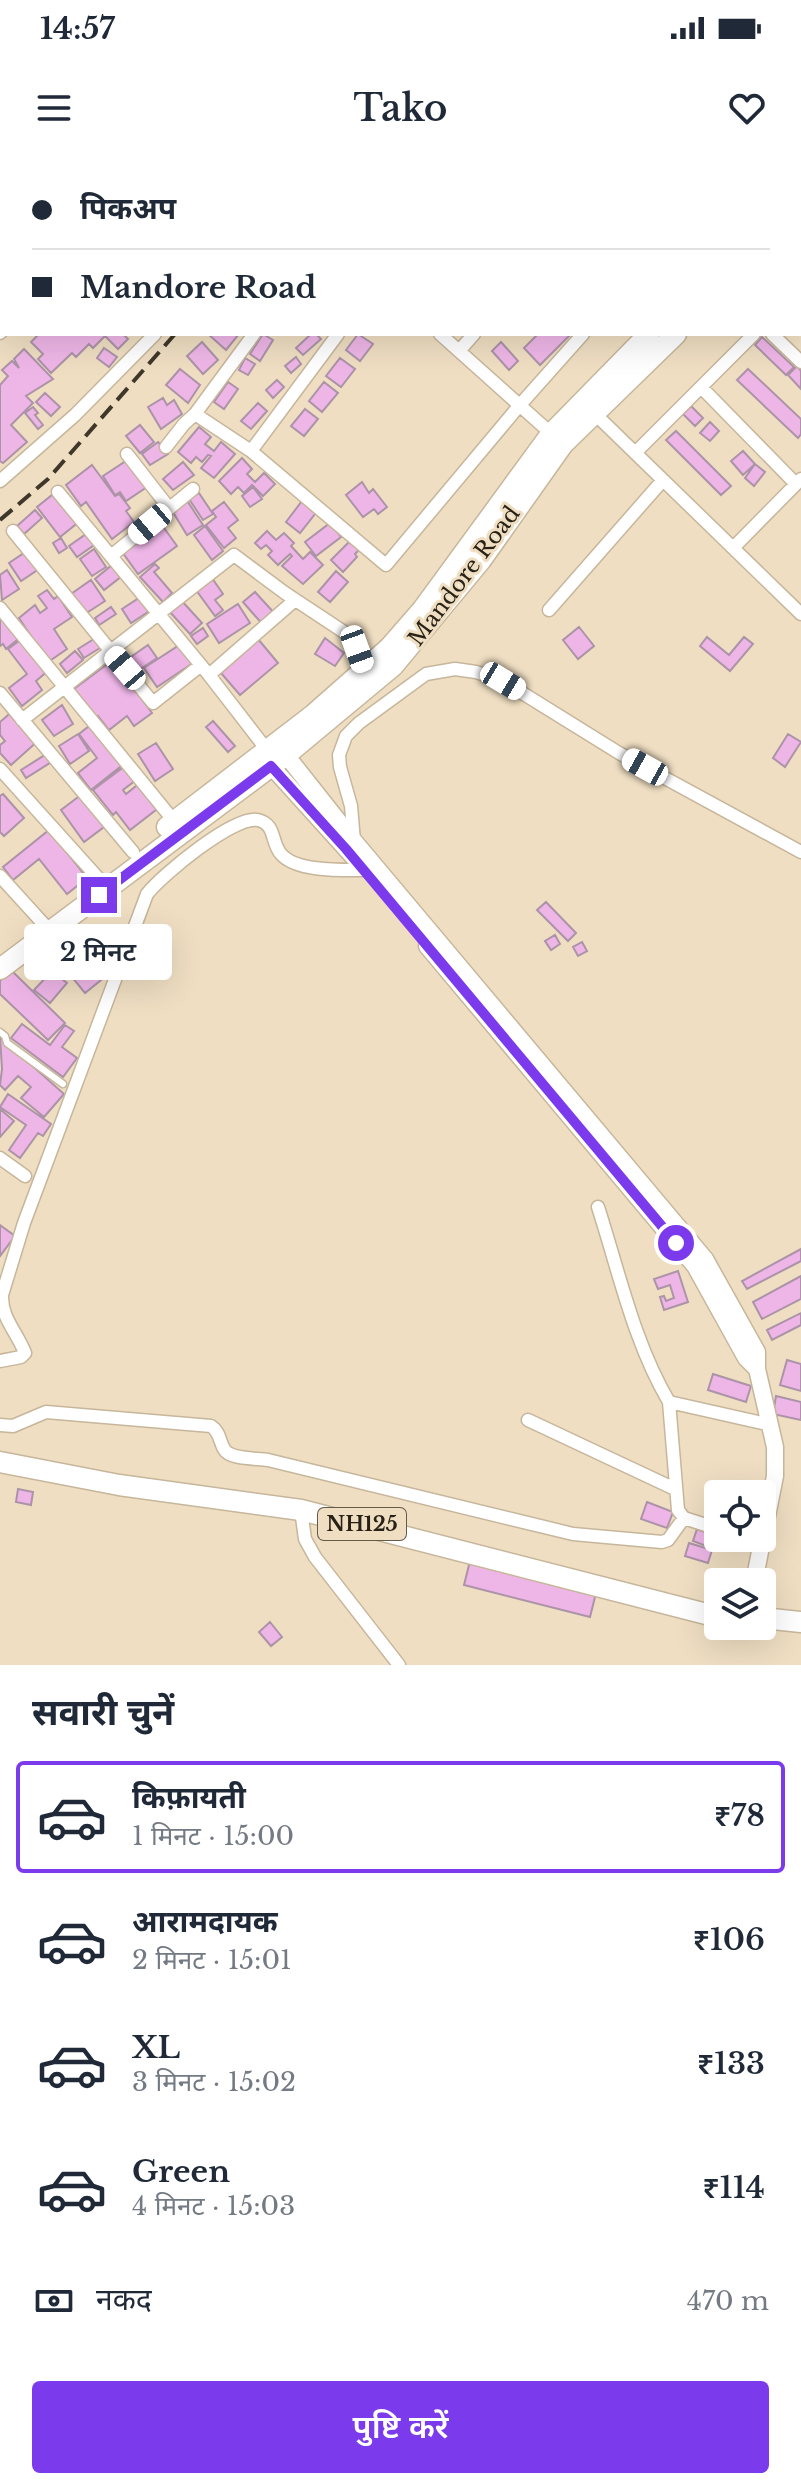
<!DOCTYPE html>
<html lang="hi">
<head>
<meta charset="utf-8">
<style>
  :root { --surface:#fff; --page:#f6f6f7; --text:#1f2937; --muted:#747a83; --line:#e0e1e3; --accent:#7c3aed }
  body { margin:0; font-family:"Libre Baskerville","Noto Sans Devanagari",serif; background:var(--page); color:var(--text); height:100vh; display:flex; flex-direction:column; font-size:30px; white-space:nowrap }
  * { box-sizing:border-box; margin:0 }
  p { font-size:26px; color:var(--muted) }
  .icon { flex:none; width:44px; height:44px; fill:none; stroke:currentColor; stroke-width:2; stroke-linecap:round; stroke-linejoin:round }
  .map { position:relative; height:1505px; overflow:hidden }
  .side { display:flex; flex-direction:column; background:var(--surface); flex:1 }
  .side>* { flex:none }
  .banner { position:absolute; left:0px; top:0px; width:802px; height:176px; box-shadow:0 8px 32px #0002; display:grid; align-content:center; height:176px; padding:0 32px; background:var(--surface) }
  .fabs { position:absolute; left:704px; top:1320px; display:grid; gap:16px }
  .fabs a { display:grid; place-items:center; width:72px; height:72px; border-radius:8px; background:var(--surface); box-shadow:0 8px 32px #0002; font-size:40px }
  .end { position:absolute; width:36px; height:36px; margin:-18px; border:10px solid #7c3aed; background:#fff; box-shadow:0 0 0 4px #fff }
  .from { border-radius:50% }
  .bubble { position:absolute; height:56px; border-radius:8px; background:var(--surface); box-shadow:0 8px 32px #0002; font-size:26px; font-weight:600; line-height:56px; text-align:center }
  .car { position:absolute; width:24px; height:48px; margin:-24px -12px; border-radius:10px; box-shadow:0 0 6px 2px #0007; background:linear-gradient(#fff 24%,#345 0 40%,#fff 0 76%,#345 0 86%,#fff 0) }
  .banner b { display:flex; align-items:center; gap:28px; height:76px; font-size:30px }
  .banner b+b { border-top:2px solid var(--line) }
  .banner i { width:20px; height:20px; background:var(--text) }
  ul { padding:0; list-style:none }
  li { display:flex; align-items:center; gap:24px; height:112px; margin:0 16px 12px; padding:0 16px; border:4px solid transparent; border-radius:8px }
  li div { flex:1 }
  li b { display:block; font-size:30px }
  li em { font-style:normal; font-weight:600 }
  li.selected { border-color:var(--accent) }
  li>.icon { width:72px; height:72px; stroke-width:1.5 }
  h2 { padding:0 32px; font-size:36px; line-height:96px }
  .pay { display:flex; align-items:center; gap:20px; height:88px; padding:0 32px; font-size:30px }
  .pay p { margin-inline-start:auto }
  .button { display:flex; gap:16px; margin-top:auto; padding:16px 32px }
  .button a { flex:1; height:92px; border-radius:8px; background:var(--accent); color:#fff; font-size:32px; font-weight:600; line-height:92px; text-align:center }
  .status { display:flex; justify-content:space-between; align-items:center; height:56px; padding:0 40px; background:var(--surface); direction:ltr }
  .status svg { height:22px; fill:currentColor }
  header { display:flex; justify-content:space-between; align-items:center; height:104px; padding:0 32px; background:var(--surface); font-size:36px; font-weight:600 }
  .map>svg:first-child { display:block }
</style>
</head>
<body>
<div class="status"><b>14:57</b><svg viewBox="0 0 49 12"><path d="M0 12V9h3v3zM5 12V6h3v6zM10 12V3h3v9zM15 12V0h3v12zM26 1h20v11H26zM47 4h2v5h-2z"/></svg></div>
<header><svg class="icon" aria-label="menu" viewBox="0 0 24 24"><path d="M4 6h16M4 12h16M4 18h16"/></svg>Tako<svg class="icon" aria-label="heart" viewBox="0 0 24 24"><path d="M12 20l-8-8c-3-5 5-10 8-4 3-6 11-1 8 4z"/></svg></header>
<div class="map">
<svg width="801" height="1505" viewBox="0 0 801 1505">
  <rect width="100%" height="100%" fill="#efdec2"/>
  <path fill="#eeb6e7" stroke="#ac93a8" stroke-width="2" d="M39 174H123L128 179 118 189 105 176 93 188 89 184 76 197 72 193 51 213 38 199 43 194 31 182Z
    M208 174H239L226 190Z
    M263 174 273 180 260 201 250 194Z
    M311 174H316L321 179 303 195 296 188Z
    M358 174 373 184 360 201 346 190Z
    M538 174H571L540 205 524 188Z
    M762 177 794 207 786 215 755 185Z
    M202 182 218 200 203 214 187 196Z
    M501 182 518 201 509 210 492 191Z
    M104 188 117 197 109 207 97 198Z
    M24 189 53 219 26 236 33 243 11 265 27 282 3 303 0 301V225L8 216 2 210 12 201 19 208 14 199Z
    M296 197 301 204 291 213 285 206Z
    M245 198 255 204 248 215 239 210Z
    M340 198 355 209 341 227 326 216Z
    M797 206 801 211V229L788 215Z
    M180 209 200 225 188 243 166 225Z
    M748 209 801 259V274L798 278 737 220Z
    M277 220 284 227 273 238 266 230Z
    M228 222 238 229 224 249 214 242Z
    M324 222 338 233 322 252 309 241Z
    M45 233 60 247 51 256 36 242Z
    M163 238 167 245 174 240 182 254 161 269 148 247Z
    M258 243 267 251 251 269 241 261Z
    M691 246 703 258 695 266 683 254Z
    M33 247 38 253 35 255 43 265 38 269 25 253Z
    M305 249 318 259 304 276 291 266Z
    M710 262 719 271 710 281 700 273Z
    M140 265 154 282 140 293 126 276Z
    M199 267 211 277 205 284 214 291 221 282 235 294 214 318 201 308 211 296 208 295 202 302 196 297 191 303 178 292Z
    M676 271 731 326 721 335 666 280Z
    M158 282 168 294 150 305 142 294Z
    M743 291 755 304 743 315 731 301Z
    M242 298 252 309 247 314 255 322 264 313 275 324 263 336 252 325 244 333 238 327 231 334 219 321Z
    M129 299 147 327 126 341 120 332 115 335 103 316Z
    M183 302 194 315 173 330 163 319Z
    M755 304 765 312 754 326 745 318Z
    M92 305 115 336 119 334 130 348 126 351 134 362 112 379 86 342 81 346 66 325Z
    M362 322 369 333 373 329 387 347 378 354 374 349 363 357 346 335Z
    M253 327 262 339 250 347 242 336Z
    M57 331 80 361 60 377 37 347Z
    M199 333 213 354 203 360 189 339Z
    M305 337 319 349 300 373 286 362Z
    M186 339 203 365 187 375 171 349Z
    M224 342 238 360 228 368 236 378 224 388 206 365 216 357 212 351Z
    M35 350 42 358 24 374 17 366Z
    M159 361 177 386 138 414 120 389Z
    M330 363 341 377 316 396 305 382Z
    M205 366 223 391 212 400 194 375Z
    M267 371 276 380 284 373 294 383 291 386 303 399 310 392 323 405 303 424 282 406 292 396 290 394 278 405 268 395 272 391 266 385 261 389 255 383Z
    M89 372 97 383 77 397 69 386Z
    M61 378 67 388 59 393 53 383Z
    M353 378 362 387 355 394 357 397 343 412 331 400Z
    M94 389 106 407 92 416 80 399Z
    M27 391 39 409 21 421 9 403Z
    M155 404 159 408 154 412 172 433 163 442 140 417Z
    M112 405 122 416 104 430 95 419Z
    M7 410 19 429 2 440 0 415Z
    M336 411 348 422 330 442 318 432Z
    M212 418 223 434 215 440 223 450 215 456 196 430Z
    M91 420 105 441 85 454 71 434Z
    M47 430 54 439 58 436 72 457 54 469 67 489 48 502 19 458 35 445 40 453 47 448 38 436Z
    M255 432 276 455 264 466 243 442Z
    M142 436 151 450 131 463 122 449Z
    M181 440 202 463 190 474 169 451Z
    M238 444 250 463 219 483 207 464Z
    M111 447 116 454 99 465 95 458Z
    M0 454 22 476 6 489 3 484 0 486Z
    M579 467 594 486 578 499 563 480Z
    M203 468 208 476 197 484 191 476Z
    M97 477 103 486 84 498 78 489Z
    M707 477 729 495 744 477 753 484 730 511 700 486Z
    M23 478 49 510 36 521 42 530 22 546 9 528 27 514 8 489Z
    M325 478 344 493 335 506 315 494Z
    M258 479 278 503 240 535 221 513Z
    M181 484 193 503 157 527 144 508Z
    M148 485 157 498 136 512 128 499Z
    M75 491 83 500 67 513 60 504Z
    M113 500 152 553 134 566 127 556 109 570 98 556 96 558 74 529Z
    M62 545 73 564 54 576 42 560Z
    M14 550 39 580 11 605 0 593V585L5 581 0 575V562Z
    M213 561 235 586 228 592 206 567Z
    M93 563 125 603 91 630 78 613 97 598 79 574Z
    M78 574 89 591 70 604 59 586Z
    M788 574 801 582 785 607 773 598Z
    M156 583 173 609 155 621 138 594Z
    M48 593 53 601 26 618 21 610Z
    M125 606 136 620 123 630 126 634 141 622 161 646 130 670 116 652 113 655 93 630Z
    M3 634 24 658 4 676 0 672V636Z
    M82 634 108 664 84 682 61 650Z
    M49 670 87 718 67 734 39 699 13 720 3 707Z
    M546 742 576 773 568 781 537 750Z
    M555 775 560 784 551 790 545 781Z
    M94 778 112 800 96 814 101 820 85 833 62 805Z
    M582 782 587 791 578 796 573 787Z
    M11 810 65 863 48 880 0 834V821Z
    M52 811 67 823 50 843 34 830Z
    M22 864 50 885 65 865 74 871 62 887 77 898 63 917 11 878Z
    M0 877 64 934 44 957 21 938 31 927 18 916 5 930 0 925 2 909Z
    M8 934 51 964 43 976 38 973 20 998 9 990 26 965 0 947Z
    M0 949 14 961 0 977Z
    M0 1065 15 1076 0 1096Z
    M801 1089V1101L747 1129 742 1121Z
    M678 1111 688 1142 664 1150 660 1137 664 1136 666 1141 674 1138 670 1125 658 1129 654 1119Z
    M801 1116V1139L762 1159 753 1142Z
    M801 1153V1165L772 1180 767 1170Z
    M787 1200 801 1204V1231L780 1225Z
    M713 1214 751 1226 746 1242 708 1230Z
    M776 1236 801 1242V1260L773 1254Z
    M18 1329 33 1332 31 1345 16 1342Z
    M647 1342 673 1352 667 1368 641 1359Z
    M697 1369 718 1377 714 1389 693 1381Z
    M689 1383 712 1390 708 1403 685 1396Z
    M470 1401 596 1433 590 1457 464 1425Z
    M270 1462 282 1477 271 1486 259 1472Z"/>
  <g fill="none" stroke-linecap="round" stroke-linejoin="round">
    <g stroke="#c6b69b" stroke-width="9">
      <path id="service" d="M0 872 5 876 7 883 63 924"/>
    </g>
    <g stroke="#c6b69b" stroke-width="15">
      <path id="minor" d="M490 0 492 2
        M74 2 76 0
        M201 2 203 0
        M262 2 263 0
        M433 2 436 0
        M734 2 736 0
        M0 55 2 53
        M0 112 2 114
        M800 127 801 126
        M0 173 2 171
        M338 174 251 291 386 405 519 246 583 174
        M440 174 554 276
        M772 174 801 202
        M459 191 474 174
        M701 227 796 324
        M593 252 801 454
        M166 287 184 264 195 254
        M251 291 195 254 254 174
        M635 293 754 174
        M127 294 169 348
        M0 321 75 255 155 174
        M58 332 209 515 267 590
        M13 371 153 543 201 505
        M733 388 801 319
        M111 396 193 329
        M0 448 174 661
        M549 450 663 320
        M209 515 295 440
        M0 533 133 692
        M22 560 234 395 285 433 350 476 365 511
        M0 609 99 719
        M354 681 351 646 340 607 339 595 346 576 359 563 426 514 455 509 476 512 503 521 619 593 801 692
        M0 716 50 771
        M0 998 25 1016
        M598 1047C619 1112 634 1183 669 1242L771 1265
        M0 1201 21 1197 25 1193C17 1172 1 1158 2 1135L24 1063 147 734C162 715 234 655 258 660 276 664 271 683 281 694 296 712 343 710 364 710
        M669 1242 678 1350 684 1358 718 1369
        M528 1260 675 1329
        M0 1265 13 1266 46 1252 211 1266C220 1272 219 1280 224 1289 230 1300 257 1298 268 1300L573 1374 662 1382 668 1380 684 1358
        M301 1350 305 1379 315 1397 399 1505
        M747 1378 761 1383"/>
    </g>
    <g stroke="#c6b69b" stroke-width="19">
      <path id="tertiary" d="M286 595 354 681 705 1099 757 1192V1209L775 1287V1316L754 1422
        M271 606 356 700
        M427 786 695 1106 746 1198 757 1209"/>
    </g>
    <g stroke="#c6b69b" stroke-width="23">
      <path id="trunk" d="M800 26 801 24
        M800 52 801 51
        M167 667 313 555 389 488 423 449 551 274 649 174
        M0 809 286 595 393 506 481 400 563 284 676 174
        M0 1302 119 1325 301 1350 718 1457
        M762 1458 801 1462"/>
    </g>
    <use href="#service" stroke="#fff" stroke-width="6"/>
    <use href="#minor" stroke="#fff" stroke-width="12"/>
    <use href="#tertiary" stroke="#fff" stroke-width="16"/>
    <use href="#trunk" stroke="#fff" stroke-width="20"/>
    <path stroke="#3e372a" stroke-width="4" stroke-dasharray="16 8" stroke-linecap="butt" d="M280 2 281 0
      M0 360 48 319 175 174"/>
  </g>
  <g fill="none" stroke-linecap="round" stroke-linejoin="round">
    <path stroke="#7c3aed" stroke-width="10" d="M99 735 271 606 346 689 676 1083"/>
  </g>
  <g text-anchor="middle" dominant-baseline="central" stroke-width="6" stroke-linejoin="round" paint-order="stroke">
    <rect fill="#efdec2" stroke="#635a4a" stroke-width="2" x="318" y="1348" width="88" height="32" rx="6"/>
    <g font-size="20" font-weight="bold" fill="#272116">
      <text x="362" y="1364">NH125</text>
    </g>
    <g font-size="22" fill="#272116" stroke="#efdec2">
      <text transform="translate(464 416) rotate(-53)">Mandore Road</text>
    </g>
  </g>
</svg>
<div class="fabs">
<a><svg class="icon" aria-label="locate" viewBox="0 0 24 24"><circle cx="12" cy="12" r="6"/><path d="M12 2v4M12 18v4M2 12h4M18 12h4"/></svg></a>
<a><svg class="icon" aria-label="layers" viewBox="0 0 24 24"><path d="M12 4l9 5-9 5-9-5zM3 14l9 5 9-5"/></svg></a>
</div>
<i class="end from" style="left:676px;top:1083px"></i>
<i class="end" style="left:99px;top:735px"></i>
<div class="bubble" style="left:24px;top:764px;width:148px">2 मिनट</div>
<i class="car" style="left:150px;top:364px;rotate:230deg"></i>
<i class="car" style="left:357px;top:489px;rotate:160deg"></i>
<i class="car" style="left:125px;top:508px;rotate:319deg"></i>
<i class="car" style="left:503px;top:521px;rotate:121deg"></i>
<i class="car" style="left:645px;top:607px;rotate:299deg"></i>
<div class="banner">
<b><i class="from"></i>पिकअप</b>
<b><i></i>Mandore Road</b>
</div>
</div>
<section class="side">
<h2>सवारी चुनें</h2>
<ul>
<li class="selected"><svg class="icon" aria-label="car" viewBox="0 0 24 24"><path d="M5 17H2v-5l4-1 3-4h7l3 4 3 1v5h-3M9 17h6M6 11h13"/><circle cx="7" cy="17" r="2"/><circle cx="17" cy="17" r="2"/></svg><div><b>किफ़ायती</b><p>1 मिनट · 15:00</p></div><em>₹78</em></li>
<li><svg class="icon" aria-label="car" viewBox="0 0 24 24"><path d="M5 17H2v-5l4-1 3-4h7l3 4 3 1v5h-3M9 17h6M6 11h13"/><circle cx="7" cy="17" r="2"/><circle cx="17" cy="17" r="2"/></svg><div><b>आरामदायक</b><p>2 मिनट · 15:01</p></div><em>₹106</em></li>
<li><svg class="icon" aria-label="car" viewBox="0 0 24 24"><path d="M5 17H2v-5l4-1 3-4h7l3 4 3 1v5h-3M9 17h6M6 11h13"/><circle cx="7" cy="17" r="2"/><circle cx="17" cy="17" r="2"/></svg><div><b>XL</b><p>3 मिनट · 15:02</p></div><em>₹133</em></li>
<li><svg class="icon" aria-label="car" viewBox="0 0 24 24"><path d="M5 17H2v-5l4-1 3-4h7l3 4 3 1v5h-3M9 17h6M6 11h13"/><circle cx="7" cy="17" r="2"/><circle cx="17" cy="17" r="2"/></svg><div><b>Green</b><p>4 मिनट · 15:03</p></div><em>₹114</em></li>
</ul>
<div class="pay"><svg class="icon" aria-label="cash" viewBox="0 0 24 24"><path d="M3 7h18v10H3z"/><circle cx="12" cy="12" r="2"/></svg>नकद<p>470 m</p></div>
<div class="button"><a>पुष्टि करें</a></div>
</section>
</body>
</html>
